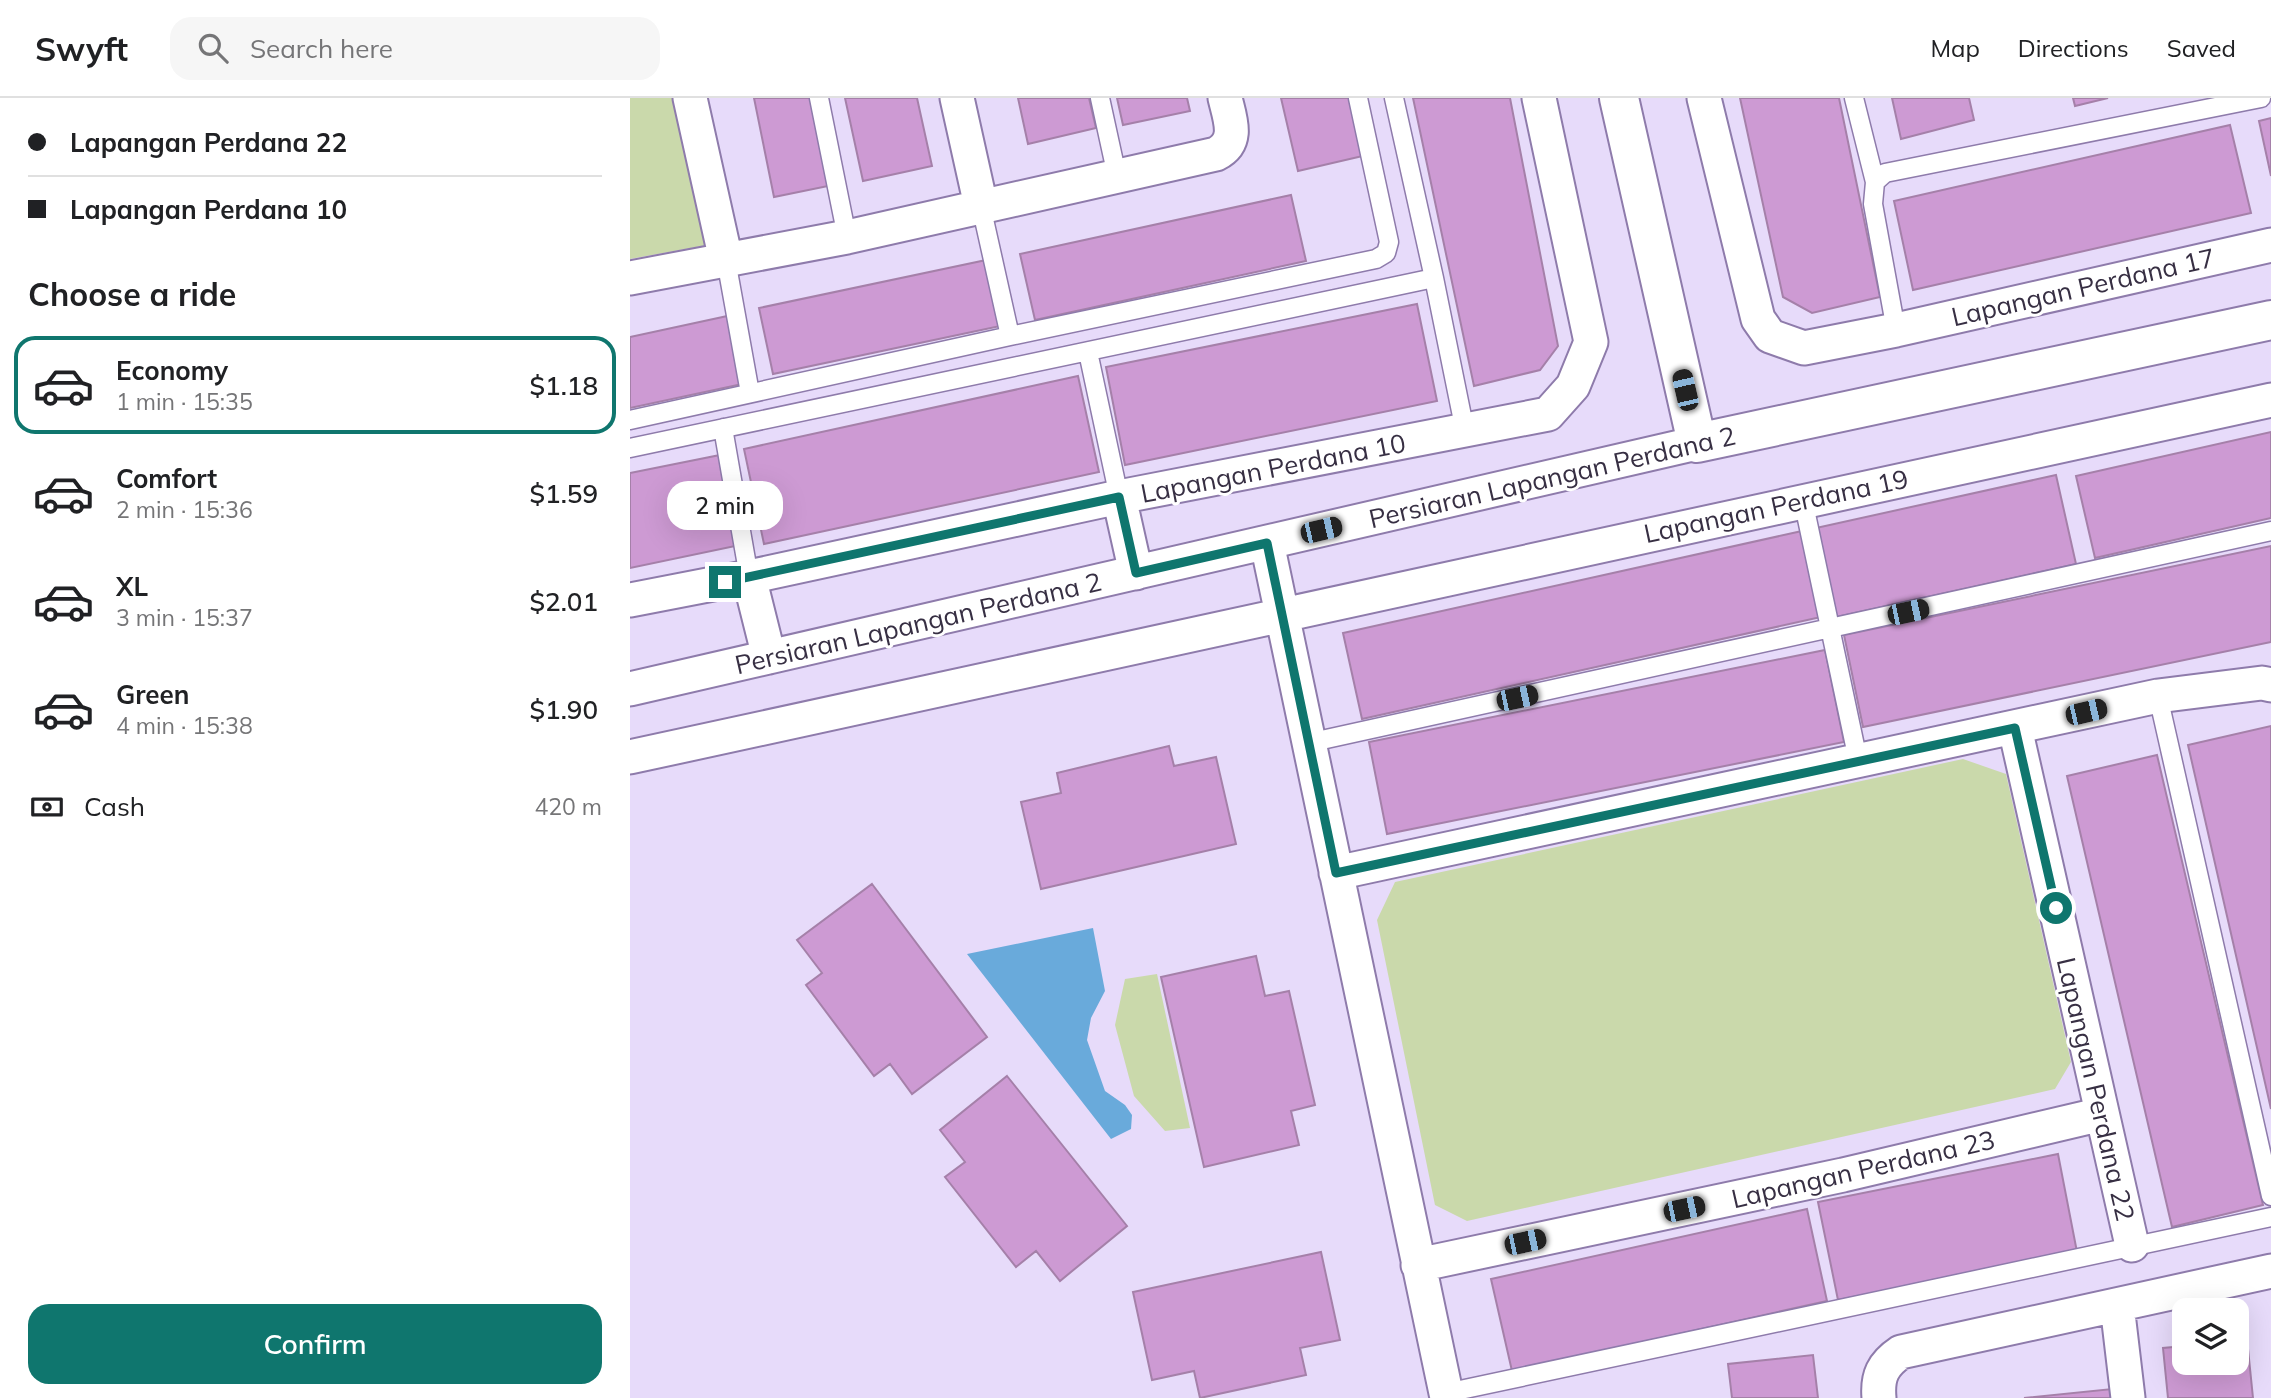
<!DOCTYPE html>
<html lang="en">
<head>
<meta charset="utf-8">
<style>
  :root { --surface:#fff; --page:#f6f6f6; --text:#202124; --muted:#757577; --line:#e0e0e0; --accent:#0f766e }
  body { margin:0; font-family:Mulish,sans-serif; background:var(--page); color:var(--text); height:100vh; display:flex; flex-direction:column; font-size:26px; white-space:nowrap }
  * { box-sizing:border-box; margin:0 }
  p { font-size:23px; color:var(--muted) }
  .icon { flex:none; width:38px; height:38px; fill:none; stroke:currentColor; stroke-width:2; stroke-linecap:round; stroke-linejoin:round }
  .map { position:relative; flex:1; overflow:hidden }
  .drawer { display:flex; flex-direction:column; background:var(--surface); width:630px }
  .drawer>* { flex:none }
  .top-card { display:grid; align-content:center; height:154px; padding:0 28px; background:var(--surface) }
  .controls { position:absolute; left:1542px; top:1200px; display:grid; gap:14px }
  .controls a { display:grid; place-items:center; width:77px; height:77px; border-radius:14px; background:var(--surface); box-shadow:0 7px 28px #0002; font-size:35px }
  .end { position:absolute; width:32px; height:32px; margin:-16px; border:9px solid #0f766e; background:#fff; box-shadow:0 0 0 4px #fff }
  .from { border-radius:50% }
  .bubble { position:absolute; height:49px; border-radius:21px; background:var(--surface); box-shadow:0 7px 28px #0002; font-size:23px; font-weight:600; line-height:49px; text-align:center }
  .car { position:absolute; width:21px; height:42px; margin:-21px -10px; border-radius:9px; box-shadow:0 0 5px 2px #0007; background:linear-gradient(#222 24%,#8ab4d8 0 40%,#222 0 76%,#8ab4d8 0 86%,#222 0) }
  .top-card b { display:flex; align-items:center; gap:24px; height:66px; font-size:26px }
  .top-card b+b { border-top:2px solid var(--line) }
  .top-card i { width:18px; height:18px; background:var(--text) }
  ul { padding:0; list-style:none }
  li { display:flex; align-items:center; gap:21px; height:98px; margin:0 14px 10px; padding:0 14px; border:4px solid transparent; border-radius:21px }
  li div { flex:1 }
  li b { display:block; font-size:26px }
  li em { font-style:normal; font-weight:600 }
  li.on { border-color:var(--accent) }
  li>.icon { width:63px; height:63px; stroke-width:1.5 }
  h2 { padding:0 28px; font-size:32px; line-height:84px }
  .pay { display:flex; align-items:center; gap:18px; height:77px; padding:0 28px; font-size:26px }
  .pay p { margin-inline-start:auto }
  .primary-button { display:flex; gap:14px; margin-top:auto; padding:14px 28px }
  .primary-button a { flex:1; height:80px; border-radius:21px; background:var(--accent); color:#fff; font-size:28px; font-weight:600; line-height:80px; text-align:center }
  header { display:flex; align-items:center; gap:42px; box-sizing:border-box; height:98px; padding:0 35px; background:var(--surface); border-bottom:2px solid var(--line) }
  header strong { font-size:33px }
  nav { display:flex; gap:38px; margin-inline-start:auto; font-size:24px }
  .search { width:490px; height:63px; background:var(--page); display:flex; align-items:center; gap:18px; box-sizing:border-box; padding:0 24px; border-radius:21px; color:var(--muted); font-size:26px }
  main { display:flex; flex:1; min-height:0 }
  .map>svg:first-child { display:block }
</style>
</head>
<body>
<header>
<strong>Swyft</strong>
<div class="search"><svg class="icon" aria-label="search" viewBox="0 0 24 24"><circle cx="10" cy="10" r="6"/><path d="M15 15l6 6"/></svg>Search here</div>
<nav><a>Map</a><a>Directions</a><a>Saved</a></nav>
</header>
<main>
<section class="drawer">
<div class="top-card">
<b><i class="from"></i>Lapangan Perdana 22</b>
<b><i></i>Lapangan Perdana 10</b>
</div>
<h2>Choose a ride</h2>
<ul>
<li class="on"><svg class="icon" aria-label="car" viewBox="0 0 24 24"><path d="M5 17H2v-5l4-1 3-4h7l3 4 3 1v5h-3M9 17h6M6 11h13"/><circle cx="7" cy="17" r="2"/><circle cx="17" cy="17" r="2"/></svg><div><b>Economy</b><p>1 min · 15:35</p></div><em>$1.18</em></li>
<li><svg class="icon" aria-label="car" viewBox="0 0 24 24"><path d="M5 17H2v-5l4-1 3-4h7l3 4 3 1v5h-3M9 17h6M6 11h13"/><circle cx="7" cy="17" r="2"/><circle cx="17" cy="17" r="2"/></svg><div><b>Comfort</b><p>2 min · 15:36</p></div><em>$1.59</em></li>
<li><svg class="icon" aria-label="car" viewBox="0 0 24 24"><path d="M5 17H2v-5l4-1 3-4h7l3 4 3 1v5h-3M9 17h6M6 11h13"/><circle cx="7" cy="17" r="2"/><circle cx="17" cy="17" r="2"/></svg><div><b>XL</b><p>3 min · 15:37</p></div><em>$2.01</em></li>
<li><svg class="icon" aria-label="car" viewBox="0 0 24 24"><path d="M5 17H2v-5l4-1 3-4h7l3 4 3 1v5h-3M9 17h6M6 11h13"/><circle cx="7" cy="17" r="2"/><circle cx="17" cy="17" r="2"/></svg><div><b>Green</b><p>4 min · 15:38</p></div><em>$1.90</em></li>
</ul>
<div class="pay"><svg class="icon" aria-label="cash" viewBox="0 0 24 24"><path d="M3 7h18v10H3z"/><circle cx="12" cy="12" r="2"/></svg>Cash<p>420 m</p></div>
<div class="primary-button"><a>Confirm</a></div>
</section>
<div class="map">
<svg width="1641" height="1300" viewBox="0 0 1641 1300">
  <rect width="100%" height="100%" fill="#e7dbfa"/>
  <path fill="#cad9ab" d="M0 0H44L77 147 0 161Z
    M1333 661 1376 676 1441 964 1425 991 837 1123 805 1107 747 822 765 784Z
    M527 876 560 1030 535 1033 504 998 485 927 495 881Z"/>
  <path fill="#69aadb" d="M463 830 475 893 461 920 457 942 475 993 495 1007 502 1017 501 1031 481 1041 337 856Z"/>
  <path fill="#cd9ad3" stroke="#a580a9" stroke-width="2" d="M124 0H186L203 87 144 99Z
    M215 0H287L302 68 233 83Z
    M388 0H459L466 30 398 46Z
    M487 0H557L560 13 493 27Z
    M651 0H724L737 57 668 73Z
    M783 0H880L928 248 910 272 844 288Z
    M1110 0H1209L1250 199 1182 215 1153 199Z
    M1262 0H1339L1344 22 1271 41Z
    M1443 0H1478L1445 8Z
    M1641 20V78L1629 23Z
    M1600 27 1621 115 1283 192 1264 103Z
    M661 97 676 163 405 222 390 156Z
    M361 161 375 227 143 276 129 210Z
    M787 206 807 303 495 367 476 269Z
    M102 217 117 285 0 310V239Z
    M448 278 469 374 134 446 114 351Z
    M1641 334V420L1465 460 1446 378Z
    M90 357 110 447 0 470V375Z
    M1426 377 1446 466 1206 519 1186 430Z
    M1172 433 1191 519 732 621 713 535Z
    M1641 448V544L1233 629 1214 537Z
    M1195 552 1214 644 757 736 739 644Z
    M1641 628V1011L1558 647Z
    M539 648 544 668 586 659 606 746 411 791 391 704 431 695 427 675Z
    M1527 657 1633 1107 1542 1129 1437 678Z
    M242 786 357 939 282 996 260 966 244 978 176 887 192 875 167 842Z
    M626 858 635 898 659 893 685 1007 661 1013 669 1047 574 1069 531 879Z
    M377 978 497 1128 430 1183 406 1153 386 1169 315 1079 335 1064 310 1032Z
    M1428 1056 1447 1154 1208 1202 1188 1104Z
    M1177 1111 1197 1203 882 1273 861 1181Z
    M691 1154 710 1242 670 1250 676 1277 570 1300 564 1273 522 1282 503 1194Z
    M1617 1241 1623 1300H1538L1533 1250 1554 1248V1265H1606V1242Z
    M1183 1257 1188 1300H1102L1098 1266Z
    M1482 1291 1483 1300H1394Z"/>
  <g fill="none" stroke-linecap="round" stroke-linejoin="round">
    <g stroke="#8e7bab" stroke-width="21">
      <path id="service" d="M189 0 217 139
        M470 0 487 78
        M764 0 804 180 835 333
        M1224 0 1245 84
        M351 108 380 238
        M96 162 120 295
        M1266 232 1243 106 1245 84 1255 75 1631 0
        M458 254 489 399
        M0 322 380 238 746 161 756 155 759 144 728 0
        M93 330 119 479
        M0 350 804 180
        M1173 402 1228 662
        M1528 598 1641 1098
        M678 645 1641 433
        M816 1295 1641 1119"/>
    </g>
    <g stroke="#8e7bab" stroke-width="37">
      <path id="minor" d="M60 0 96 162
        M327 0 351 108
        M1074 0 1128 221 1140 238 1174 250 1266 232 1641 147
        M0 180 217 139 586 56C610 44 600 21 595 0
        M489 399 506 475
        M637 445 816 1295
        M119 479 139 559
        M0 502 119 479 489 399 918 316 943 288 961 244 909 0
        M0 591 1067 345
        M1385 630 1502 1147
        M0 659C547 541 1093 418 1641 302
        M706 775 1528 598 1632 585 1641 587
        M788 1167 1213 1077 1472 1016
        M1487 1207 1498 1300
        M1249 1300C1247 1278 1253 1266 1271 1254L1641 1173"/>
    </g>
    <g stroke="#8e7bab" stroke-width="42">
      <path id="tertiary" d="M989 0 1067 345 1641 222"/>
    </g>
    <use href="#service" stroke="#fff" stroke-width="18"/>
    <use href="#minor" stroke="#fff" stroke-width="33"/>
    <use href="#tertiary" stroke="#fff" stroke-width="38"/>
  </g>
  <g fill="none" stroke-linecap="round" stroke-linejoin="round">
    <path stroke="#0f766e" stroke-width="9" d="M95 484 489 399 506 475 637 445 706 775 1385 630 1426 810"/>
  </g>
  <g text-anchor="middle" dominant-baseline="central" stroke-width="6" stroke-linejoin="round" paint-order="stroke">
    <g font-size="26" fill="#372f43" stroke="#fff">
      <text transform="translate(1453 189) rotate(-13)">Lapangan Perdana 17</text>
      <text transform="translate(643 370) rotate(-11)">Lapangan Perdana 10</text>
      <text transform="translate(922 379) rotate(-13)">Persiaran Lapangan Perdana 2</text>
      <text transform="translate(1146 408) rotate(-12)">Lapangan Perdana 19</text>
      <text transform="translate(288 525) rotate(-13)">Persiaran Lapangan Perdana 2</text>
      <text transform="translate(1466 991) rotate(77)">Lapangan Perdana 22</text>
      <text transform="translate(1233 1071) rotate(-13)">Lapangan Perdana 23</text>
    </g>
  </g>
</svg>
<div class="controls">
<a><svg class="icon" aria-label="layers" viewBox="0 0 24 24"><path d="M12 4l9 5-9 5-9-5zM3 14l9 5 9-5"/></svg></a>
</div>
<i class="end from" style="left:1426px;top:810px"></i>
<i class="end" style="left:95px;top:484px"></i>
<div class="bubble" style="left:37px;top:383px;width:116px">2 min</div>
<i class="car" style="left:1055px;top:292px;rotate:347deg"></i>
<i class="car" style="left:691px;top:432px;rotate:77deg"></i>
<i class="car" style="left:1278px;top:514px;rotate:78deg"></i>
<i class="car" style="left:887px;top:600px;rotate:78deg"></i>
<i class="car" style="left:1456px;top:614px;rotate:77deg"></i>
<i class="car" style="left:1054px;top:1111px;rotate:78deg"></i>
<i class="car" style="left:895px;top:1144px;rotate:78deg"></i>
</div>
</main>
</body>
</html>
